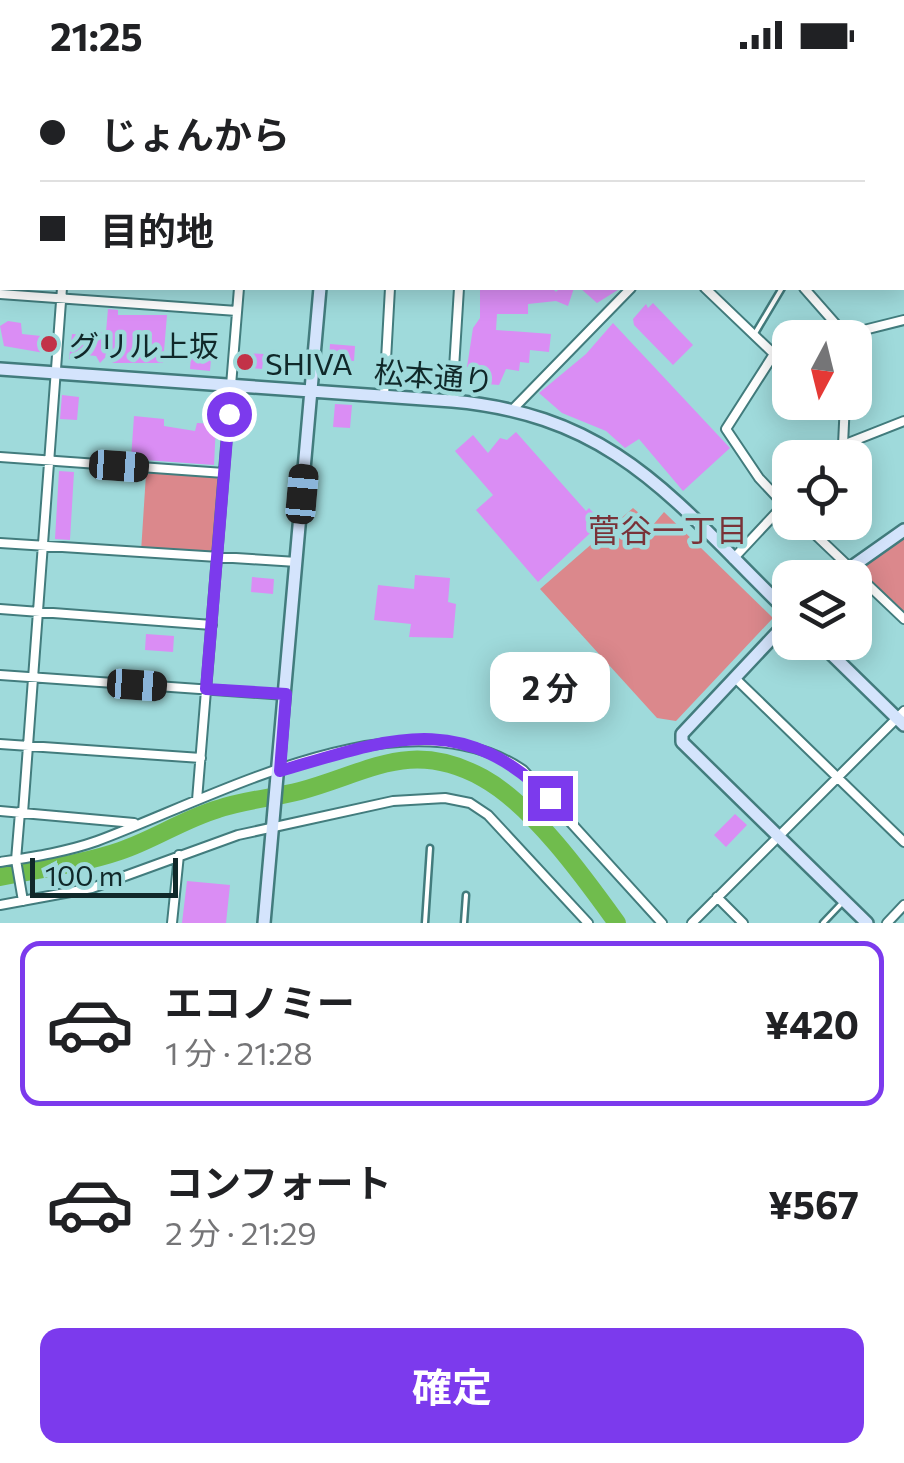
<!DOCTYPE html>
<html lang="ja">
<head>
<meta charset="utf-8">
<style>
  :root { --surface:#fff; --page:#f2f2f2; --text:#202124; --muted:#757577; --line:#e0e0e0; --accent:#7c3aed }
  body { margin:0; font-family:Commissioner,"Noto Sans JP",sans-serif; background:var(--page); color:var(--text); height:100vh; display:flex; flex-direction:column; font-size:38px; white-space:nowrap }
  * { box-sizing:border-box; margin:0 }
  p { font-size:32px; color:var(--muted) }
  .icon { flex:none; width:55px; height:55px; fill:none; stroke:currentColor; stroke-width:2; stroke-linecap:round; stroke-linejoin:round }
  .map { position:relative; height:853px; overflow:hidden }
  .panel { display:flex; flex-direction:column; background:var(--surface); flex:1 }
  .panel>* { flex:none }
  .top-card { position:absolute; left:0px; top:0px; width:905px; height:220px; box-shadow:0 5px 25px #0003; display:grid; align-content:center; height:220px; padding:0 40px; background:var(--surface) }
  .needle { width:65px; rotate:187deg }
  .tools { position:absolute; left:772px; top:250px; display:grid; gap:20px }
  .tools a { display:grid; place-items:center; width:100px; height:100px; border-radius:20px; background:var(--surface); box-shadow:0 5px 25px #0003; font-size:50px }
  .scale { position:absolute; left:30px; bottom:25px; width:148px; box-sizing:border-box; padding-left:10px; border:5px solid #102829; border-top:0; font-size:28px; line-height:35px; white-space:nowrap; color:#102829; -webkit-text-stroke:8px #9fdadb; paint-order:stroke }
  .end { position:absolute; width:45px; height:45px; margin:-22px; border:12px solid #7c3aed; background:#fff; box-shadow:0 0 0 5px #fff }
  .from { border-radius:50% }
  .bubble { position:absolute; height:70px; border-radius:20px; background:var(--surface); box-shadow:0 5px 25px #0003; font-size:32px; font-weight:700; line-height:70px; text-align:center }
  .car { position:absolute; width:30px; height:60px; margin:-30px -15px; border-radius:12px; box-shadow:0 0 8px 2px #0007; background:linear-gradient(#222 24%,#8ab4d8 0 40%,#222 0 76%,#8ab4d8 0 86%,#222 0) }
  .top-card b { display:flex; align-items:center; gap:35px; height:95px; font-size:38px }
  .top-card b+b { border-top:2px solid var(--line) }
  .top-card i { width:25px; height:25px; background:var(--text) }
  ul { padding:18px 0 0; list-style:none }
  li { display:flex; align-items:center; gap:30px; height:165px; margin:0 20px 15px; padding:0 20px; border:5px solid transparent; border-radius:20px }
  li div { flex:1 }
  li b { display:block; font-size:38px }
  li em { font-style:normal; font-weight:700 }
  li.on { border-color:var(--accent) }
  li>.icon { width:90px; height:90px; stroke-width:1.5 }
  .button { display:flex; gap:20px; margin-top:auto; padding:20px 40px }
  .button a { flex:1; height:115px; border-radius:20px; background:var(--accent); color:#fff; font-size:40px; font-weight:700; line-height:115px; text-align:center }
  .status { display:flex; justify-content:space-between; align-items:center; height:70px; padding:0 50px; background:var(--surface); direction:ltr }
  .status svg { height:28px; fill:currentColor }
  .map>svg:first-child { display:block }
</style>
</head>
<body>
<div class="status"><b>21:25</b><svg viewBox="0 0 49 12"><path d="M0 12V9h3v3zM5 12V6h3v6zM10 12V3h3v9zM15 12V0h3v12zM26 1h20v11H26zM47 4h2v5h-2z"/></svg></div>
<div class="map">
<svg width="904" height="853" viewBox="0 0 904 853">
  <rect width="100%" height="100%" fill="#9fdadb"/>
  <path fill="#db888c" d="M224 403 217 487 141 482 146 404Z
    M633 438 653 455 664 442 773 548 676 651 657 648 540 519Z
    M904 462V549L849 495Z"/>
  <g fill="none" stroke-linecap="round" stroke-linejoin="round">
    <path stroke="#70bc4d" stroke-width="18" d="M0 807C39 799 82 794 120 781 153 770 184 749 218 739 244 730 273 728 300 721 368 703 410 668 483 708 532 735 584 807 617 853"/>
  </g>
  <path fill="#da8df4" d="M480 218H552L556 222 560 218H574L568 236 556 231 528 234V244H497L496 260 551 264 549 282 530 280 529 293 520 292 519 301 506 299 499 315 486 314 487 305 479 304V298L467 297 473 258 480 248Z
    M580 218H621L597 233Z
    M653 233 693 275 673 295 634 255 633 249 646 234 648 238Z
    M108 239 118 240V245H167L163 293H112L114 278 100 293 96 286 77 284V290L69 289 72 264 100 266V262H106Z
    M8 251 21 253 22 264 51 267 50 284 4 276 0 256Z
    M613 253 730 378 683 421 639 369 625 378 606 361 562 343 539 323 586 284Z
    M330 274 355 276 354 291 329 290Z
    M192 275 212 277 210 301 190 299Z
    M241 283 264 284 262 299 240 297Z
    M62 325 79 327 77 350 60 349Z
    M335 334 352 335 350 358 333 357Z
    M134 346 164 349V356L195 361 197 353 216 354 214 395 131 389Z
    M516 362 586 441 589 438 602 452 538 512 476 440 493 425 455 381 473 365 488 383 500 368 507 370Z
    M59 401 74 402 70 470 55 469Z
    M415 505 450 508 448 532 456 534 453 568 409 567 411 554 374 550 378 515 414 519Z
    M252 507 274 509 273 524 251 522Z
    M146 564 174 566 173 582 145 580Z
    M735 744 747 755 726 777 714 765Z
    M187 811 230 815 226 853H182Z"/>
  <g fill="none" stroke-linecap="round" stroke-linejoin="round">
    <g stroke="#427c7d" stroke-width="9">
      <path id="lane" d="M754 265 782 218
        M425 853 430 778
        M464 853 466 825
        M823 853 841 834"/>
    </g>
    <g stroke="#427c7d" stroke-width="12">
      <path id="street" d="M796 0 797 2
        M809 0 810 2
        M78 2 79 0
        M474 2V0
        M837 2 842 0
        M0 29H2
        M902 66 904 65
        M902 161 904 160
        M0 164H2
        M902 171 904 173
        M902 196 904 199
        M705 218 774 284 726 359 759 408 790 441
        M804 218 848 268
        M0 224 237 241
        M848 264 904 250
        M384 326 390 218
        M452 331 459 218
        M514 338 631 218
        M843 375 845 332
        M0 387 224 403
        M830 388 843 375 904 351
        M802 452 904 549
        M0 473 297 492
        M733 489 790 428
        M0 539 212 555
        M0 605 286 625
        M735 608 904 772
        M0 674 201 688
        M197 730 239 218
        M0 741 134 753
        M20 742 16 790 23 831
        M23 743 62 218
        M0 792C32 787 66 782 97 771 216 727 404 620 523 700L662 853
        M717 827 743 853
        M0 835 92 818 238 765 393 731 445 728 470 733 488 745 588 853
        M172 853 179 785
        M692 853 904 641
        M887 853 904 835"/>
    </g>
    <g stroke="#427c7d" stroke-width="16">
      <path id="secondary" d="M337 2V0
        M0 299 452 331C619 346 677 435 790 544
        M836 508 904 460
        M790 549 682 664V672L867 853
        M819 572 904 655
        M264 853 320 218"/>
    </g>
    <use href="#lane" stroke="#fff" stroke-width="4"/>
    <use href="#street" stroke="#fff" stroke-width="8"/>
    <use href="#secondary" stroke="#d4e4fc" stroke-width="11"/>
  </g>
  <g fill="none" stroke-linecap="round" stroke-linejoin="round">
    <path stroke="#7c3aed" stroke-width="12" d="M229 344 206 619 286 624 280 701C387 670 460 638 550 728"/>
  </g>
  <g fill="#c23248" stroke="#9fdadb" stroke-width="4">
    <circle cx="49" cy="274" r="10"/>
    <circle cx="245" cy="292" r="10"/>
  </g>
  <g text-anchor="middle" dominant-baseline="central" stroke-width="9" stroke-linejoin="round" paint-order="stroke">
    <g font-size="30" fill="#102829" stroke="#9fdadb" text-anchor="start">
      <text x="69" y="274">グリル上坂</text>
      <text x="265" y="292">SHIVA</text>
    </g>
    <g font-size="30" fill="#102829" stroke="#9fdadb">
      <text transform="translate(434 305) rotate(5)">松本通り</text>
    </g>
    <g font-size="32" fill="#793238" stroke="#9fdadb">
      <text x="668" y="459">菅谷一丁目</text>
    </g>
  </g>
</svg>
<div class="tools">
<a><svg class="needle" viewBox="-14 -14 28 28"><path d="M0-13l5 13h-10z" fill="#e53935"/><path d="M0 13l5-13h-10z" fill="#757577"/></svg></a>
<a><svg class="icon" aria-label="locate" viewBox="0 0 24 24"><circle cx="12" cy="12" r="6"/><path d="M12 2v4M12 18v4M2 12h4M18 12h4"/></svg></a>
<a><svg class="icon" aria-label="layers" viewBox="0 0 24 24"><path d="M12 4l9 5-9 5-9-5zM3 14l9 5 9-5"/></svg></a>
</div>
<div class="scale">100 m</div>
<i class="end from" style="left:229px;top:344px"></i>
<i class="end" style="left:550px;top:728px"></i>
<div class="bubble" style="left:490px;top:582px;width:120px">2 分</div>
<i class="car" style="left:119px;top:396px;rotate:94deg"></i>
<i class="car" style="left:302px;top:424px;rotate:5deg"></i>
<i class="car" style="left:137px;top:615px;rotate:94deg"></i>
<div class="top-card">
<b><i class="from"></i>じょんから</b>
<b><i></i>目的地</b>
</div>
</div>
<section class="panel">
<ul>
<li class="on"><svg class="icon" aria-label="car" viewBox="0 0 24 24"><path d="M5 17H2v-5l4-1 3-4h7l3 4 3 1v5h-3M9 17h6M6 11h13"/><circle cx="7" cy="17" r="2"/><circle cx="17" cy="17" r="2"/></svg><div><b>エコノミー</b><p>1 分 · 21:28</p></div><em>¥420</em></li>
<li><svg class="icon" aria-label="car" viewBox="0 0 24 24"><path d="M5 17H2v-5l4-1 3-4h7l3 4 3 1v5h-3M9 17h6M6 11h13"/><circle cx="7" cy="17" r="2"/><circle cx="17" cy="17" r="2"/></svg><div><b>コンフォート</b><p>2 分 · 21:29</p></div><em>¥567</em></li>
</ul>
<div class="button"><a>確定</a></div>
</section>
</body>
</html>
